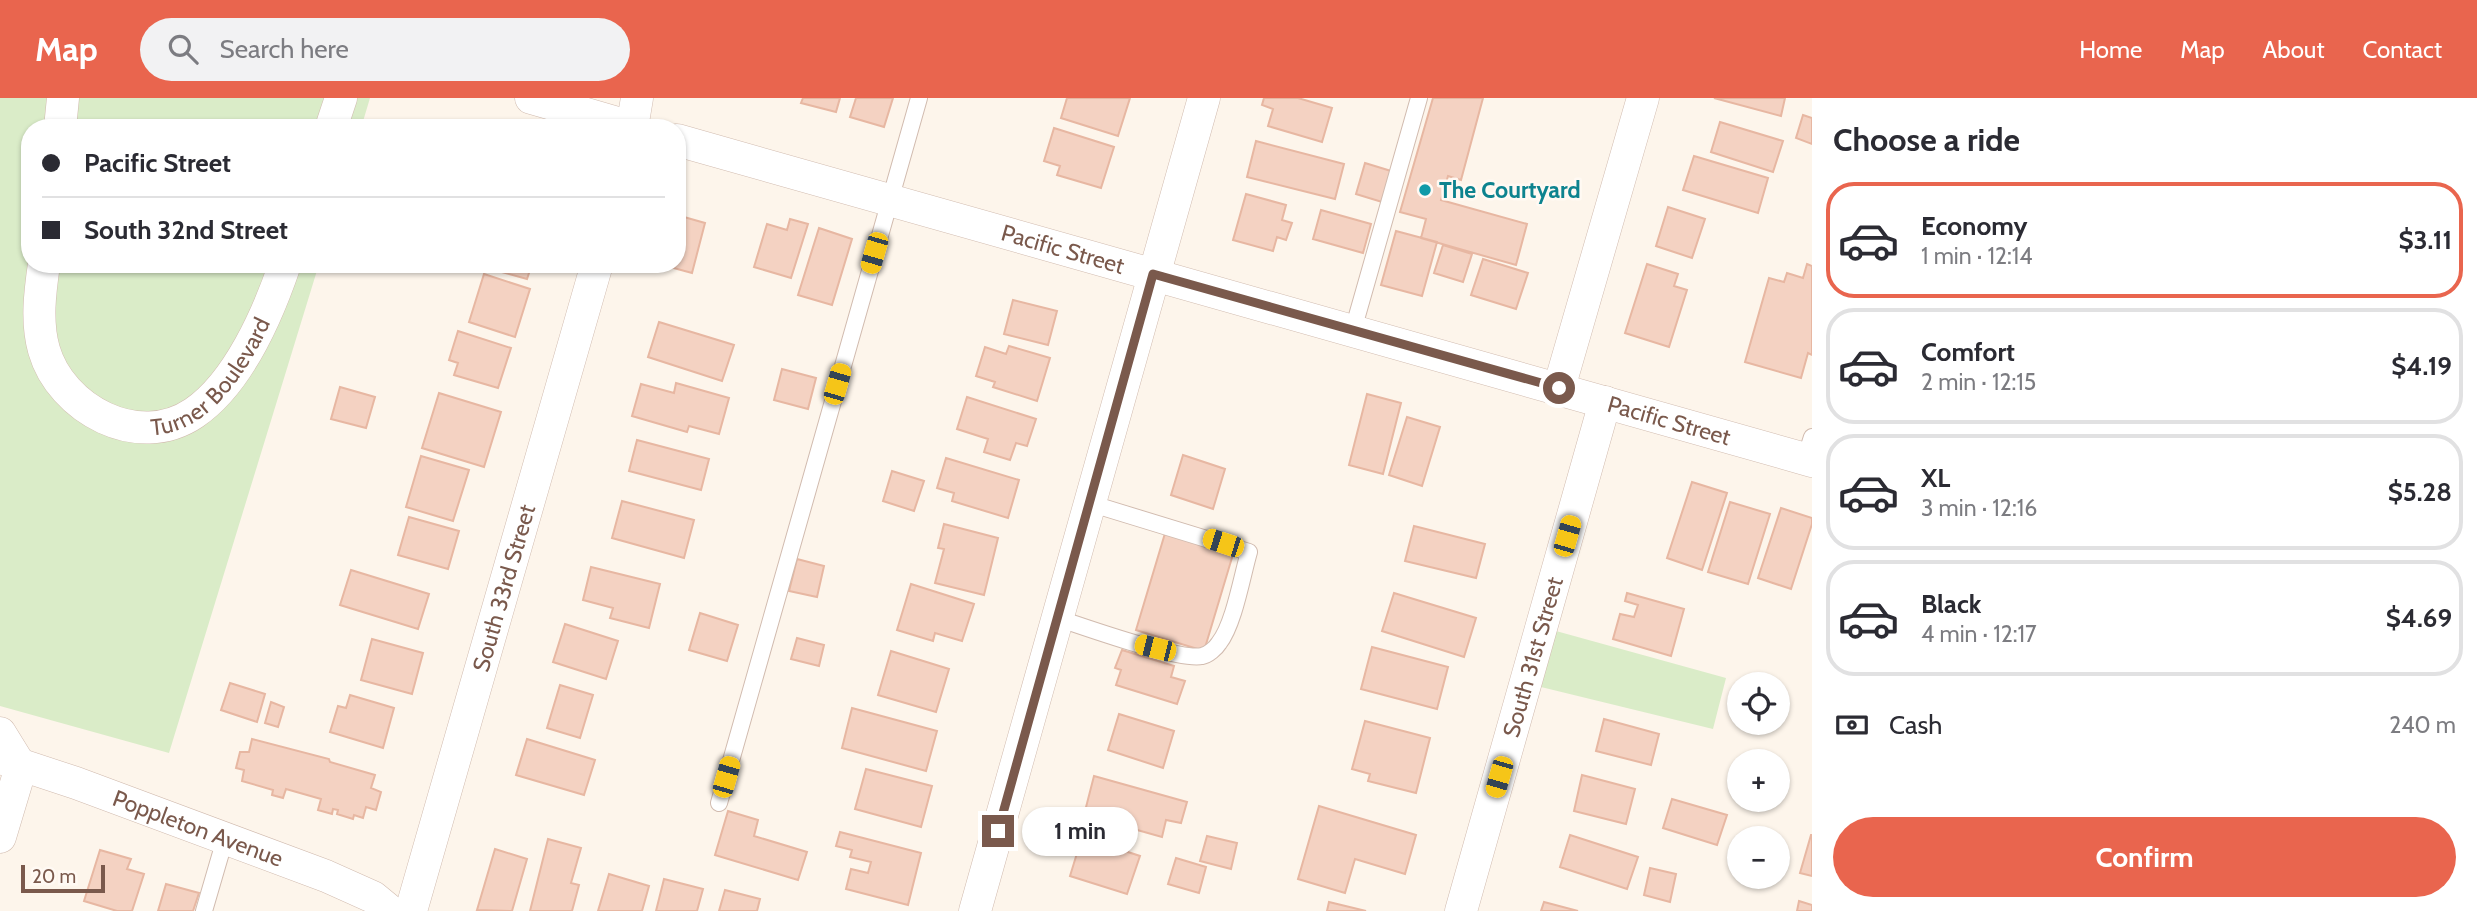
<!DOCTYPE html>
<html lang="en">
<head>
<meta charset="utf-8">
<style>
  :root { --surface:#fff; --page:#f2f2f3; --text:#2b2b33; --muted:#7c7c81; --line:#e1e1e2; --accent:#e9654e }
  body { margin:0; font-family:Cabin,sans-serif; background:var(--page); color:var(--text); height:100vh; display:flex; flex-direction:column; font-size:26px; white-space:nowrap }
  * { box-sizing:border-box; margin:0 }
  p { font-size:23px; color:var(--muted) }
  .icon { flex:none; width:38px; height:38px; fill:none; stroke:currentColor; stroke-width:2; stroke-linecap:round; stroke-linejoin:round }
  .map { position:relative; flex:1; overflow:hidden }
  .details { display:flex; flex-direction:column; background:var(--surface); width:665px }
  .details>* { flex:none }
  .guide { position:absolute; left:21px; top:21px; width:665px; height:154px; border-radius:28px; box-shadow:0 2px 5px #0004; display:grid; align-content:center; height:154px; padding:0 21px; background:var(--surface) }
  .buttons { position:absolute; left:1727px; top:574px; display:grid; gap:14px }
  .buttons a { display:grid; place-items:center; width:63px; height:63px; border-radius:50%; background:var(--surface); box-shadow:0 2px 5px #0004; font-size:35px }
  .scale { position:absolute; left:21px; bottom:18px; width:84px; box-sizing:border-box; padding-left:7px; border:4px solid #7a594c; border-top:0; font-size:19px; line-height:24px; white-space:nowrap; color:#7a594c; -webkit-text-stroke:5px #fff9f3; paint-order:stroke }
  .end { position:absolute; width:32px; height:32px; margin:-16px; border:9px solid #7a594c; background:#fff; box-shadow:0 0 0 4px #fff }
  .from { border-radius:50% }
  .bubble { position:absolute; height:49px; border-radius:24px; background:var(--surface); box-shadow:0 2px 5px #0004; font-size:23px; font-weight:700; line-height:49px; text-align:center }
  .car { position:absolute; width:21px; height:42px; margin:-21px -10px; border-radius:9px; box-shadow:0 0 5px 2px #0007; background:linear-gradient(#f5c518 24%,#345 0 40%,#f5c518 0 76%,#345 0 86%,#f5c518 0) }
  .guide b { display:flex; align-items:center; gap:24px; height:66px; font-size:26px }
  .guide b+b { border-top:2px solid var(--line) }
  .guide i { width:18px; height:18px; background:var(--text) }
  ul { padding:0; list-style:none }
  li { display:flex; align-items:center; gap:21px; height:116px; margin:0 14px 10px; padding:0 7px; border:4px solid var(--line); border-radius:28px }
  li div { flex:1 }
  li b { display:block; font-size:26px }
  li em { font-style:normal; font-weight:700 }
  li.on { border-color:var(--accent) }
  li>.icon { width:63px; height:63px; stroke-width:1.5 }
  h2 { padding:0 21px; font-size:32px; line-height:84px }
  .pay { display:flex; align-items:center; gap:18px; height:77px; padding:0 21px; font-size:26px }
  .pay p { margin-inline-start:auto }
  .button { display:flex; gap:14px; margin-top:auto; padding:14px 21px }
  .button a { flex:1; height:80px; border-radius:42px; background:var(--accent); color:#fff; font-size:28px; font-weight:700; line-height:80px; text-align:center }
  header { display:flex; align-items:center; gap:42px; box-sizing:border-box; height:98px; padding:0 35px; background:var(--accent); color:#fff }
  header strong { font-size:33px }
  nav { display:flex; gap:38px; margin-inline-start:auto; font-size:24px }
  .search { width:490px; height:63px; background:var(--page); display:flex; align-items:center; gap:18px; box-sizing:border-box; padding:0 24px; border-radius:38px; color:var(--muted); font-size:26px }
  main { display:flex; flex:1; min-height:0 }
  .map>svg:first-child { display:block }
</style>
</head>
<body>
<header>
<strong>Map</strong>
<div class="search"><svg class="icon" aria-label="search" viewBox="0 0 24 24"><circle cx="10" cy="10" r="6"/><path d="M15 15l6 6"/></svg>Search here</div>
<nav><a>Home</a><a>Map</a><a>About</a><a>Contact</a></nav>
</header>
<main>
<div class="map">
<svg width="1812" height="813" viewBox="0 0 1812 813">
  <rect width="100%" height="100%" fill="#fdf5eb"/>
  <path fill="#daecc8" d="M0 0H370L361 30H30V166H319L169 655 0 608Z
    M1556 533 1726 580 1713 631 1541 589Z"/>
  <path fill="#f4d2c2" stroke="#e7b7a2" stroke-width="2" d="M803 0H840L836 14 801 5Z
    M856 0H893L884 29 850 19Z
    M1067 0H1130L1118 38 1061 20Z
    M1264 0H1298L1332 10 1322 44 1268 28 1273 11 1262 7Z
    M1433 0H1483L1461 82 1448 78 1441 102 1527 126 1516 167 1421 140 1426 121 1400 114Z
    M1714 0H1785L1781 18Z
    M1803 17 1812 20V46L1796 40Z
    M1720 24 1783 43 1773 74 1711 54Z
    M1054 30 1114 49 1101 90 1057 77 1060 68 1044 63Z
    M1256 43 1344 66 1335 101 1247 79Z
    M1694 58 1768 80 1758 115 1683 92Z
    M1365 65 1391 73 1382 104 1356 96Z
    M1246 96 1286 107 1282 122 1292 125 1286 142 1277 139 1273 153 1233 142Z
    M1668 109 1705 121 1692 160 1656 148Z
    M1321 112 1371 126 1363 155 1313 141Z
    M677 117 705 125 692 175 659 166H677Z
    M790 121 808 126 791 180 754 169 767 126 787 132Z
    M819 130 852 141 832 207 798 197Z
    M1396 133 1437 144 1422 198 1381 187Z
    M1443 147 1472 156 1463 184 1434 175Z
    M1483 161 1528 175 1516 211 1471 197Z
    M500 166H532L527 181 498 173Z
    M1647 166 1678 176 1674 188 1687 192 1669 249 1625 235Z
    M1807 166 1812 168V257L1808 255 1801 280 1745 264 1769 180 1784 184 1787 175 1803 180Z
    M484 176 530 191 515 239 469 224Z
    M1013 202 1057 213 1048 247 1004 236Z
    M659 224 734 247 722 283 648 259Z
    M458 233 511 250 498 290 454 277 458 265 449 262Z
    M1009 248 1050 260 1037 303 993 289 995 284 976 278 985 249 1006 256Z
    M782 271 816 280 808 311 774 302Z
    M676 285 729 300 719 336 689 328 687 334 632 318 641 286 674 295Z
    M340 289 375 299 366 330 331 321Z
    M439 295 501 314 484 369 422 350Z
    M1367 296 1401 305 1383 376 1349 367Z
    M967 299 1036 321 1027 348 1016 345 1010 362 984 354 988 341 957 331Z
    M1407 319 1440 329 1422 388 1389 377Z
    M637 342 709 361 701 392 629 373Z
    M1183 357 1225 371 1213 411 1171 397Z
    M421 358 469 372 453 423 406 409Z
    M946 360 1019 382 1008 420 952 403 954 395 937 390Z
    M892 373 924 383 914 413 883 403Z
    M1692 384 1727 395 1702 472 1667 460Z
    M622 403 694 422 684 460 612 440Z
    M1730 404 1770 416 1748 486 1708 474Z
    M1781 410 1812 420V426L1791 491 1758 480Z
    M409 419 459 433 448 471 398 457Z
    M944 426 998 440 984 497 935 485 944 451 938 450Z
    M1414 428 1485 446 1476 480 1405 463Z
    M1166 432 1234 453 1204 553 1136 532Z
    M797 461 824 468 817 499 789 493Z
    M591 469 660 486 649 530 610 520 613 510 583 502Z
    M351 472 429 496 418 531 340 507Z
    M911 486 974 506 962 543 935 535 933 543 897 532Z
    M1394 495 1476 520 1464 559 1382 533Z
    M1627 495 1684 511 1671 558 1613 541 1620 516 1634 519 1638 507 1625 503Z
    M700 515 738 527 727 563 689 552Z
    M565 526 618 543 606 581 553 564Z
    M797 540 824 547 819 568 791 561Z
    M372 541 423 555 412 596 361 582Z
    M1372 549 1448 569 1437 611 1361 591Z
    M1122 552 1174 568 1171 579 1185 583 1177 606 1116 587 1121 572 1115 570Z
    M891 553 949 571 936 614 878 597Z
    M230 585 265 596 257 624 221 612Z
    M560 587 593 597 580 640 547 630Z
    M350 597 394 610 383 650 330 634 338 608 346 610Z
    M271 604 284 609 278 629 265 625Z
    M852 610 937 633 926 673 842 650Z
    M1119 616 1174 633 1163 670 1108 652Z
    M1604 621 1659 636 1651 667 1596 653Z
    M1365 623 1430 640 1416 695 1368 683 1370 676 1352 671Z
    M252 641 329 661 330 664 375 677 371 690 381 694 376 712 366 709 363 720 354 717 353 721 337 716 338 712 333 711 332 716 318 712 321 701 286 691 283 700 272 697 273 692 242 683 244 672 236 670 240 654H249Z
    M527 641 595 662 584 697 516 677Z
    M866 671 932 688 921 729 855 711Z
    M1582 677 1635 691 1626 726 1574 713Z
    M1094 678 1187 704 1181 725 1166 722 1162 739 1084 717Z
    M1672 701 1727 717 1717 747 1663 730Z
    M1319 708 1416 737 1405 776 1355 761 1345 795 1298 781Z
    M728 713 758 722 754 738 807 754 798 782 715 757Z
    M840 734 921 755 908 807 846 791 851 771 868 775 871 764 850 759 852 752 836 748Z
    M1570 737 1638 759 1627 791 1560 769Z
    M1811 737H1812V778L1800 775Z
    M1207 738 1237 745 1231 771 1200 763Z
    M1082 739 1140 758 1127 796 1070 778Z
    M548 741 581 750 571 785 579 787 572 813H530Z
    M495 751 527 761 512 813 477 812Z
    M100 752 131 761 127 771 144 776 132 813H117L84 803Z
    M1176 760 1206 769 1199 795 1168 786Z
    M1650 770 1676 776 1670 804 1644 797Z
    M609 776 649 788 642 813H598Z
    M664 781 703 791 697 813H656Z
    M166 786 199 795 193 813H158Z
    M725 792 760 801 757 813H719Z
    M1799 803 1812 807V813H1797Z
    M1329 804 1366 813H1327Z
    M1544 804 1578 813H1541Z"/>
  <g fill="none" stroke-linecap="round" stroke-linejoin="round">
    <g stroke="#d1bbaf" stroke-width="18">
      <path id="lane" d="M1353 232 1419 0
        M1805 361 1812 339
        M1057 520C1085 529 1178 563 1202 558 1208 557 1216 550 1219 545 1234 526 1242 478 1249 454L1089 405
        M719 705 919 0
        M204 813 225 741"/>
    </g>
    <g stroke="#d1bbaf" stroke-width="33">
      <g id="street">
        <path d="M531 0 635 30"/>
        <path d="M60 30 63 0"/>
        <path d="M331 30 341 0"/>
        <path d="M632 30 637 0"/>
        <path id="s1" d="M677 42 1812 363"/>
        <path id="s2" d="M44 166C40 194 36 224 44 252 61 311 138 353 194 315 238 285 268 216 285 166"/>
        <path d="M1559 290 1643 0"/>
        <path d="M0 635 21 669 0 739"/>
        <path id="s3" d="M0 660 76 685 326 778 373 799 390 813"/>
        <path id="s4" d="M411 813 597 166"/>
        <path d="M975 813 1204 0"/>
        <path id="s5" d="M1461 813 1605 304"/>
      </g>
    </g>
    <use href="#lane" stroke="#fff" stroke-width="16"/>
    <use href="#street" stroke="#fff" stroke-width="32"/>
  </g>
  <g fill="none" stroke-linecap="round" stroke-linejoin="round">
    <path stroke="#7a594c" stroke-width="9" d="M998 733 1153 176 1559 290"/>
  </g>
  <circle fill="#0f9aa8" stroke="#fff9f3" stroke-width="2.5" cx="1425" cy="92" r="7"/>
  <g text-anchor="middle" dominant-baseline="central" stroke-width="5" stroke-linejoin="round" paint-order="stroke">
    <g font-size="23" font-weight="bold" fill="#0d838f" stroke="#fff9f3" text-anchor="start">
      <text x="1439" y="92">The Courtyard</text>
    </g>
    <g font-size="23" fill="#7a594c" stroke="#fff9f3">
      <text stroke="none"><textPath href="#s1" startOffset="401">Pacific Street</textPath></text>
      <text stroke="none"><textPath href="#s2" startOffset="310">Turner Boulevard</textPath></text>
      <text stroke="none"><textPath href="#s1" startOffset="1031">Pacific Street</textPath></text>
      <text stroke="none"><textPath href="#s4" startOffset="336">South 33rd Street</textPath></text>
      <text stroke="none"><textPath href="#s5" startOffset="264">South 31st Street</textPath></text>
      <text stroke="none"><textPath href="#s3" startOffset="210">Poppleton Avenue</textPath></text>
    </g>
  </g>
</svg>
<div class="buttons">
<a><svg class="icon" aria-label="locate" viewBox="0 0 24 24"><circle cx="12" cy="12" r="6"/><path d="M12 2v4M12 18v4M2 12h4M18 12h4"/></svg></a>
<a>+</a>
<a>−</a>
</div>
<div class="scale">20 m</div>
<i class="end from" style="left:1559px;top:290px"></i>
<i class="end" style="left:998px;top:733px"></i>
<div class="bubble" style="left:1022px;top:709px;width:116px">1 min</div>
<i class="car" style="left:874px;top:155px;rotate:196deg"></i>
<i class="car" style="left:837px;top:286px;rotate:16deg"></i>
<i class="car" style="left:1567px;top:438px;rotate:16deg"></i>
<i class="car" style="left:1223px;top:445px;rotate:288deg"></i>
<i class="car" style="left:1155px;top:550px;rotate:284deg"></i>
<i class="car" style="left:726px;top:679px;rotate:16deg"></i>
<i class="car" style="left:1499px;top:679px;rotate:196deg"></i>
<div class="guide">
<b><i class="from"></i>Pacific Street</b>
<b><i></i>South 32nd Street</b>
</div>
</div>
<section class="details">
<h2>Choose a ride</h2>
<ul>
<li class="on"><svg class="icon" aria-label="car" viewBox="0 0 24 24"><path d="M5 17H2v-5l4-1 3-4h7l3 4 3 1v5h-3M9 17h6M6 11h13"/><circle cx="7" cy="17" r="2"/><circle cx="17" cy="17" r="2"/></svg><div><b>Economy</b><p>1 min · 12:14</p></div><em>$3.11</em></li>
<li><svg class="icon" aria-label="car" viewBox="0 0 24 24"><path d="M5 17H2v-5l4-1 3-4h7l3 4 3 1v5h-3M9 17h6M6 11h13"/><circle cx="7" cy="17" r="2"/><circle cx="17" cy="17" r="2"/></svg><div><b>Comfort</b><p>2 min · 12:15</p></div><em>$4.19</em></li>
<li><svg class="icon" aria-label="car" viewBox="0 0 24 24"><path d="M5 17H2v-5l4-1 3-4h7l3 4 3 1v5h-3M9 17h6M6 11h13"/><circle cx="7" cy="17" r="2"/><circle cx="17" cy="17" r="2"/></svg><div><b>XL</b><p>3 min · 12:16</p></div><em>$5.28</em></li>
<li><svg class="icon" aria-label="car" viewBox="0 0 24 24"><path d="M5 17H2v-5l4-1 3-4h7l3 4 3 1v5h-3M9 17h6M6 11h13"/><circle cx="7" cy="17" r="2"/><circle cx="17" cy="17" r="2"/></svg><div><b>Black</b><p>4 min · 12:17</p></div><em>$4.69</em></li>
</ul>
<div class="pay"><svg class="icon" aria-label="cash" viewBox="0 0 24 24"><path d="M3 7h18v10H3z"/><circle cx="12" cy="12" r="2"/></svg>Cash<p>240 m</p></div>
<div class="button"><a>Confirm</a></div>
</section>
</main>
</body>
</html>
